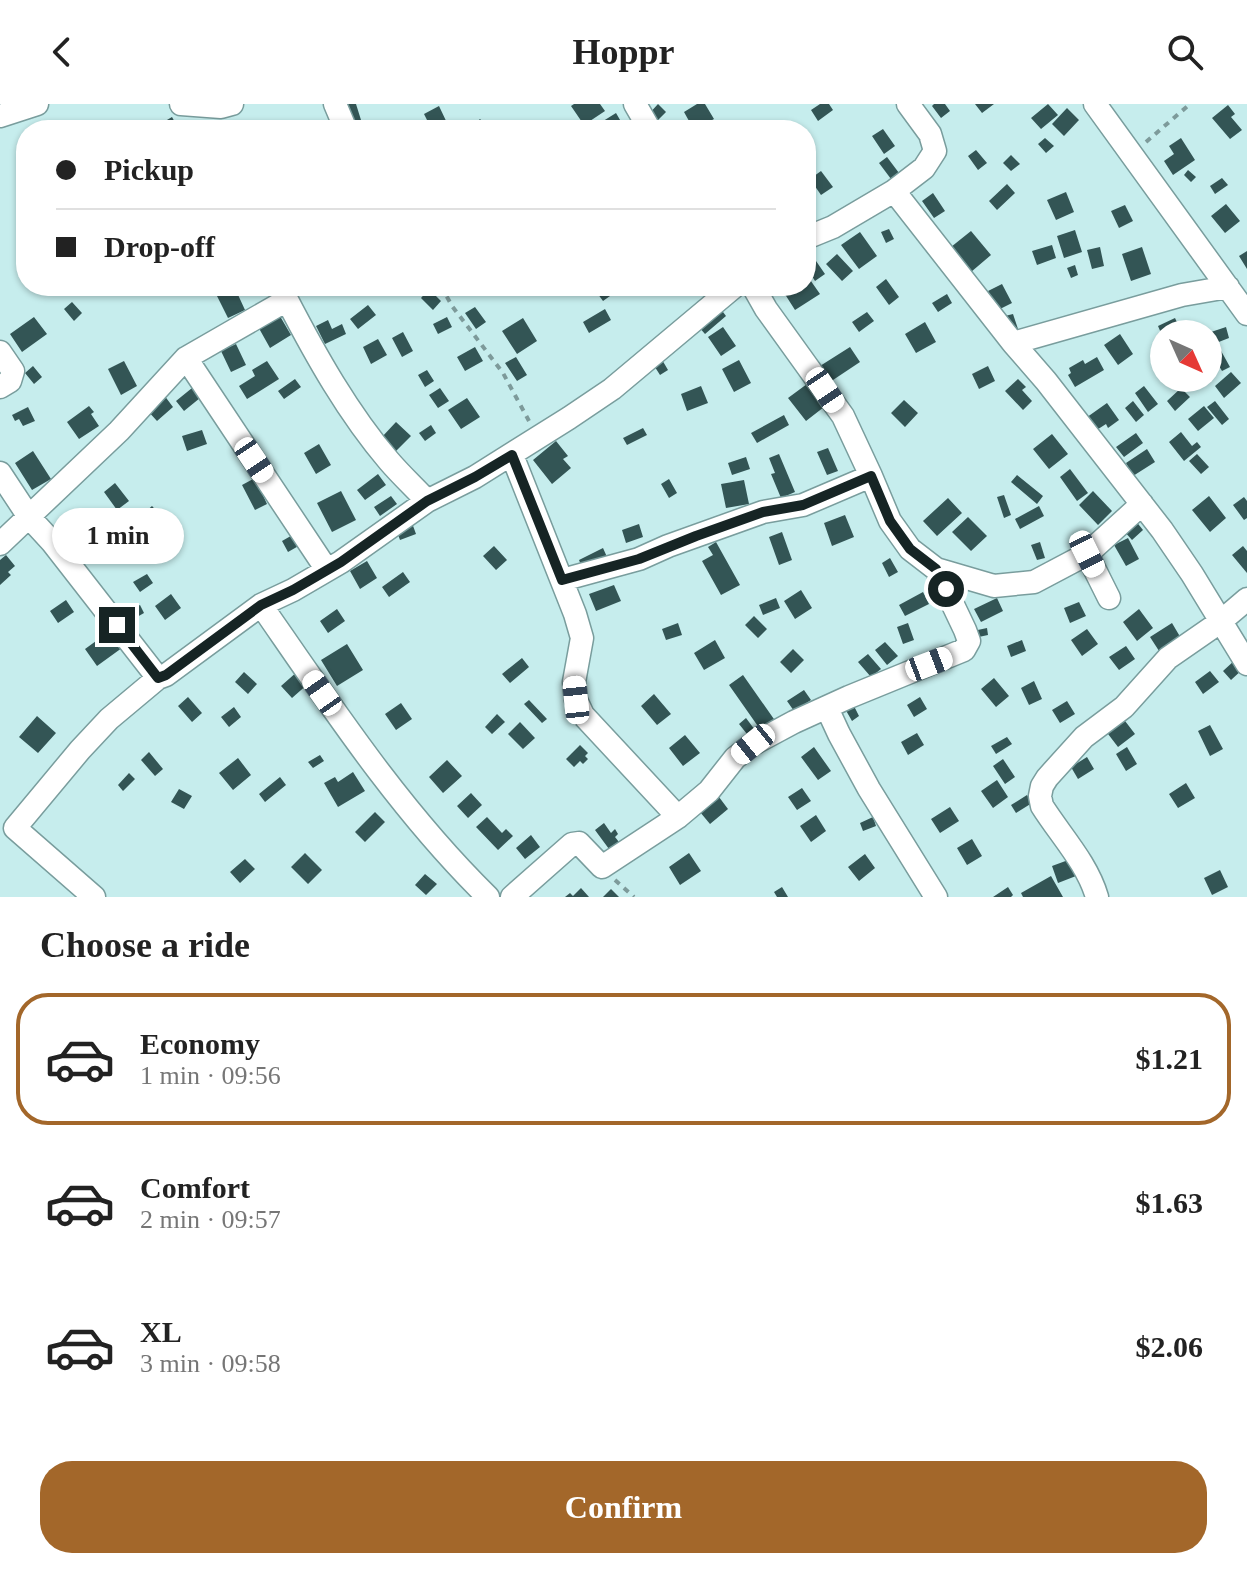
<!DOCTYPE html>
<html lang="en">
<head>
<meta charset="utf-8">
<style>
  :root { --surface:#fff; --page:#f2f2f2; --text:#222; --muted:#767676; --line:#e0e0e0; --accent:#a3672a }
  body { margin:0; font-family:Georgia,serif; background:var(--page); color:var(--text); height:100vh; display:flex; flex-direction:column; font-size:30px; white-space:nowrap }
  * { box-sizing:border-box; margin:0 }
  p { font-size:26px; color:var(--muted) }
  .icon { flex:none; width:44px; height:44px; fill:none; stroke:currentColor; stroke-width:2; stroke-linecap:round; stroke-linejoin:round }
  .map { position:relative; height:793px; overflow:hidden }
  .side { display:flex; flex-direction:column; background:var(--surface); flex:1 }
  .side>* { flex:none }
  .banner { position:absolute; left:16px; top:16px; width:800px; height:176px; border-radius:32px; box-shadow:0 2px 6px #0004; display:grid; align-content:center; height:176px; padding:0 40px; background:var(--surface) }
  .needle { width:52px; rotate:135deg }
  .tools { position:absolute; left:1150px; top:216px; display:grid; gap:16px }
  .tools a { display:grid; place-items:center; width:72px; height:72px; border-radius:50%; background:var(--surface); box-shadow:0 2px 6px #0004; font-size:40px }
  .end { position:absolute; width:36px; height:36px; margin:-18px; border:10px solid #162424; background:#fff; box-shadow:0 0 0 4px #fff }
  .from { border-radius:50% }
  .bubble { position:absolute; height:56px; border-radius:28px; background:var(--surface); box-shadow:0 2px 6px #0004; font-size:26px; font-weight:600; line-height:56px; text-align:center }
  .car { position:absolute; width:24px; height:48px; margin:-24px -12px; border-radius:10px; box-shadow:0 0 6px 2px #0007; background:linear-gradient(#fff 24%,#345 0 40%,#fff 0 76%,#345 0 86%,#fff 0) }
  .banner b { display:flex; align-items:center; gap:28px; height:76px; font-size:30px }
  .banner b+b { border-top:2px solid var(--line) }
  .banner i { width:20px; height:20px; background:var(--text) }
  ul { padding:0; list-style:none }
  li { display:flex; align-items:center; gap:24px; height:132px; margin:0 16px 12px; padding:0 24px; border:4px solid transparent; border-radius:32px }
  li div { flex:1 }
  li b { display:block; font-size:30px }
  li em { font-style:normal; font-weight:600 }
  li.active { border-color:var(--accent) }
  li>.icon { width:72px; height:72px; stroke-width:1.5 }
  h2 { padding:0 40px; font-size:36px; line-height:96px }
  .action { display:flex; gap:16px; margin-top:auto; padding:16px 40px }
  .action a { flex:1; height:92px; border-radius:32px; background:var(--accent); color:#fff; font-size:32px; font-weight:600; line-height:92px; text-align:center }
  header { display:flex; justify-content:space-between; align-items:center; height:104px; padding:0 40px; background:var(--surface); font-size:36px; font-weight:600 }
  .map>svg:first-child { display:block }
</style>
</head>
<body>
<header><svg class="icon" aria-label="back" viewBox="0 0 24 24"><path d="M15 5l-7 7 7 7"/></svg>Hoppr<svg class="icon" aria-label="search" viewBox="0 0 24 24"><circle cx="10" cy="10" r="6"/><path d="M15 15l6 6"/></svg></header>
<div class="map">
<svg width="1247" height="793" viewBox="0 0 1247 793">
  <rect width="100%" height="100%" fill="#c6eded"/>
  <path fill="#355" d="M342 0H356L361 16 348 20Z
    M574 0H600L605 7 584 21 571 2Z
    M658 0 666 8 656 18 648 11Z
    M697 0H705L714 15 694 26 684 8Z
    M820 0H829L833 6 818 17 811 6Z
    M934 0H945L950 7 941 14 932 2Z
    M975 0H994L982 9Z
    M1048 0 1058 11 1041 25 1031 14Z
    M1228 1 1235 10 1231 13 1242 26 1230 35 1212 14Z
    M439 2 448 21 437 26H432L424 10Z
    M1067 4 1079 16 1064 32 1052 20Z
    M616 9 623 21 615 26H605L600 19Z
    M172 13 177 22 170 26H150Z
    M480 15 491 26H468Z
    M883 25 895 42 884 50 872 32Z
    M1045 34 1054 42 1046 49 1038 40Z
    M1181 34 1195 56 1173 71 1164 57 1174 50 1169 42Z
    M976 46 987 59 978 66 968 52Z
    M1011 51 1020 60 1011 67 1003 59Z
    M887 53 899 69 891 75 879 59Z
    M1188 66 1196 73 1191 78 1184 71Z
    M821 67 833 83 821 91 810 75Z
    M1222 74 1228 81 1215 90 1210 82Z
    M1007 80 1015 89 997 106 989 97Z
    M1066 88 1074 108 1056 116 1047 96Z
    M933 89 945 107 934 114 922 97Z
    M1226 100 1240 117 1225 129 1211 112Z
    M1125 101 1133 117 1119 124 1111 107Z
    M889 125 894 135 886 139 881 128Z
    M1075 126 1082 148 1064 154 1057 132Z
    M971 127 991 151 971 168 951 143Z
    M860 128 877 152 859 165 841 141Z
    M1052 141 1056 154 1037 161 1032 147Z
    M1100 143 1104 162 1092 165 1087 146Z
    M1142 143 1151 170 1131 177 1122 150Z
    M1247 147V165L1239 152Z
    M837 150 853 167 842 177 826 160Z
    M816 157 825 170 815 177 807 164Z
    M1075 161 1078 171 1071 174 1067 164Z
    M806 170 820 190 795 206 781 184 784 182H806Z
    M886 175 899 193 889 201 876 183Z
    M1002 180 1012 199 998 206 988 187Z
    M222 182H234L245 206 228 214 214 186Z
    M592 182H624L603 197Z
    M429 185 441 197 433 206 421 194Z
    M947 190 952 199 938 208 932 199Z
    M72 198 82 209 74 217 64 205Z
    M368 201 376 211 358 225 350 215Z
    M475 203 486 218 476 225 465 209Z
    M720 204 726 212 705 230 698 222Z
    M605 205 611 216 589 229 583 218Z
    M277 207 291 231 270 244 256 219Z
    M867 208 874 217 859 228 852 218Z
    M1013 210 1018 225 1010 227 1005 212Z
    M34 213 47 230 22 248 10 230Z
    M447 213 452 223 438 230 433 220Z
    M523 214 537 237 517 250 502 227Z
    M1175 214 1181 227 1175 230H1164V236L1158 222Z
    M328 216 332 225 342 220 346 230 325 240 316 222Z
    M925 218 936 238 916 249 905 230Z
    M723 223 736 242 721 252 708 233Z
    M1226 223 1229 234 1211 241 1208 229Z
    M403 228 413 247 402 253 392 234Z
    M1120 230 1133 250 1118 261 1104 241Z
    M378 235 387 251 371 260 363 243Z
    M236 240 246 261 231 268 221 247Z
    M475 243 483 257 465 267 457 253Z
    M850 243 860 258 830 278 820 262Z
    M1220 245 1230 263 1222 267 1212 250Z
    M516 253 527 271 517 277 505 259Z
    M1097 253 1104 266 1075 283 1068 271 1071 269 1069 264 1083 256 1085 260Z
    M661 254 668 266 660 271 653 260Z
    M739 256 751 279 734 288 722 265Z
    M124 257 137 282 121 291 108 265Z
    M267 257 279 275 247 295 239 282 255 272 252 266Z
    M33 262 42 273 34 280 25 269Z
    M988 262 995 277 979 285 972 270Z
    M427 266 434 277 425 283 418 271Z
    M1231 268 1241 279 1224 294 1215 282Z
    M295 275 301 283 284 295 278 287Z
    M1018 275 1026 283 1022 286 1032 297 1023 306 1005 287Z
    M807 280 824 303 806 317 788 294Z
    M701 282 708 299 687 307 681 290Z
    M1144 282 1158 300 1148 308 1135 289Z
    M192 284 200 294 184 307 176 297Z
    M440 284 449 297 438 304 429 291Z
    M1181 284 1190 293 1175 307 1167 297Z
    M164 291 173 303 157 317 147 306Z
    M467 294 480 313 461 325 448 306Z
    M904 296 918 309 905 323 891 309Z
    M1133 297 1144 311 1136 318 1125 304Z
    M1215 297 1229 315 1222 321 1207 303Z
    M1107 299 1119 316 1108 324 1106 320 1092 329 1083 316Z
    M89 302 94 308 91 310 99 322 79 335 67 318Z
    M1204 302 1214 314 1198 327 1188 315Z
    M28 303 35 317 23 322 19 315 15 317 12 311Z
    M784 311 789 321 757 339 751 329Z
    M396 318 411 332 396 347 381 334Z
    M431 321 436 329 425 337 419 329Z
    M643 324 647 331 627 341 623 334Z
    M202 326 207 340 187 347 182 332Z
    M1181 328 1192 342 1197 338 1201 343 1184 357 1169 338Z
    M1136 329 1143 339 1124 353 1116 343Z
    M1052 330 1068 350 1049 365 1033 345Z
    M556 337 568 352 563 355 571 364 552 380 533 356Z
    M319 340 331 361 316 370 304 349Z
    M828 344 838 367 827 371 817 348Z
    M1147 345 1155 358 1133 372 1126 359Z
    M33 347 51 375 32 386 15 359Z
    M779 350 795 388 781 394 771 370 775 369 769 354Z
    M1197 350 1209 363 1201 370 1189 357Z
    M746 353 750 365 732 371 728 359Z
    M1070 365 1088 389 1077 397 1060 373Z
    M378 370 386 381 365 396 357 386Z
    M1017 371 1043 392 1037 400 1011 378Z
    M255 374 267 400 255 406 242 381Z
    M669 375 677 389 669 394 661 380Z
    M744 376 749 400 726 404 721 380Z
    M115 379 129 397 117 406 104 388Z
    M341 387 356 416 332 428 317 399Z
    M1093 387 1112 407 1098 421 1079 401Z
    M1004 391 1011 411 1004 414 997 393Z
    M391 392 397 400 380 412 374 403Z
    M1209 392 1226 414 1210 428 1192 406Z
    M1244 393 1247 397V414L1244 416 1233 401Z
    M948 394 962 409 937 432 923 417Z
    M152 402 163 414 153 423 143 410Z
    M1039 402 1044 412 1020 425 1015 415Z
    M845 411 854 433 832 442 824 419Z
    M83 413 88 418 91 415 99 423 96 426 102 432 85 449 66 430Z
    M968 413 987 432 971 447 952 428Z
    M1135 416 1143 426 1132 436 1124 427Z
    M412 419 416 430 400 436 396 425Z
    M639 420 643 433 626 439 622 426Z
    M782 428 792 456 779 461 769 433Z
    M296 429 302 440 288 448 282 437Z
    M125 431 134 441 121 456 111 446Z
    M1128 434 1139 455 1126 462 1114 441Z
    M716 438 740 481 721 491 702 457 713 451 708 443Z
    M1040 438 1045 454 1037 456 1031 441Z
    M494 442 507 456 496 466 483 452Z
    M1243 442 1247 447V469L1232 451Z
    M603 444 607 453 583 466 579 456Z
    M6 451 15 462 8 468 11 471 0 481V456Z
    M890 454 898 468 889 473 882 459Z
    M367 457 377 474 360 485 350 467Z
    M403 468 410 478 389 493 382 483Z
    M147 470 153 479 140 488 133 478Z
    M614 481 621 497 596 507 589 490Z
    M801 486 812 504 795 515 784 497Z
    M923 488 929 500 905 512 899 501Z
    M171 490 181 504 165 516 155 502Z
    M776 494 780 504 763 511 759 501Z
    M997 494 1003 507 981 518 974 505Z
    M66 496 74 508 58 519 50 507Z
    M1079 498 1086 512 1070 519 1064 504Z
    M140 501 144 509 130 517 125 508Z
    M337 505 345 517 328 529 320 517Z
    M1139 505 1153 524 1137 537 1123 518Z
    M754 512 767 525 758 534 745 521Z
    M678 519 682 531 666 536 662 525Z
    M908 519 914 536 903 540 897 523Z
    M1172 519 1182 536 1161 550 1150 533Z
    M114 524 126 541 97 562 85 545Z
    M987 524 988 531 974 534 973 527Z
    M1087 525 1098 540 1082 552 1071 536Z
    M715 536 725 554 704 566 694 549Z
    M1022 536 1026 547 1011 553 1007 542Z
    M885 538 898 552 887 561 875 546Z
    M347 540 363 566 337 582 321 556Z
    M1126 542 1135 555 1119 566 1109 553Z
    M793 545 804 556 791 569 780 558Z
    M868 550 881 565 871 573 858 558Z
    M522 554 529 563 510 579 502 570Z
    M1235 556 1243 565 1231 576 1223 567Z
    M298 567 309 579 292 594 281 582Z
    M1210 567 1219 578 1203 590 1195 578Z
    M244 568 257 580 248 590 235 578Z
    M743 571 776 618 762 628 729 581Z
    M994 574 1009 592 996 603 981 585Z
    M1034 577 1042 595 1029 601 1021 584Z
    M804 586 811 596 794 607 787 597Z
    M654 590 671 610 657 621 641 602Z
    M188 593 202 609 192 618 178 602Z
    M920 593 927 605 914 613 907 601Z
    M529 596 547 615 542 619 524 600Z
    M1067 597 1075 610 1060 619 1052 606Z
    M852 598 859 612 852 617 844 603Z
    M401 599 412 615 396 626 385 610Z
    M234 603 241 613 229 623 221 613Z
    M497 610 505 618 492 630 485 623Z
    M37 612 56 629 38 649 19 633Z
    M1122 613 1135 630 1118 643 1105 626Z
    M746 614 758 630 751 635 739 620Z
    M520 618 535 634 523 645 508 630Z
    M1210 621 1223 645 1210 652 1198 627Z
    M917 629 924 641 908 651 901 638Z
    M685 631 700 649 683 662 669 644Z
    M1007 633 1012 640 996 650 991 642Z
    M580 641 588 649 585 652 588 655 583 660 580 657 574 663 566 655Z
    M814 643 831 667 818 676 801 653Z
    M1127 643 1137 660 1126 667 1116 650Z
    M149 648 163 665 155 672 141 656Z
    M320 651 324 657 313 664 308 658Z
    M1087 653 1094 665 1078 675 1071 663Z
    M238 654 251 671 233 686 219 669Z
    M1003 655 1015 673 1005 680 993 662Z
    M447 656 462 672 443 689 429 673Z
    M353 668 365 687 338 703 324 679 335 673 338 678Z
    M129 669 135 675 123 687 118 681Z
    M280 673 286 681 265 698 259 690Z
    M997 676 1008 693 993 704 981 687Z
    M1186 679 1195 694 1178 704 1169 690Z
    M802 684 811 697 797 706 788 693Z
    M179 685 192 692 184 705 171 698Z
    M471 689 482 701 468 714 457 702Z
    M1027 691 1032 699 1016 709 1011 701Z
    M719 693 728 705 710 720 700 708Z
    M950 703 959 717 940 729 931 715Z
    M375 708 385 718 365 738 355 728Z
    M816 711 826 727 811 738 800 722Z
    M487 713 502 729 506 725 513 732 498 746 476 723Z
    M873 713 876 722 863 727 860 719Z
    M604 719 611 729 615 725 618 730 615 733 619 738 609 745 595 726Z
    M531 731 540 743 525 755 516 744Z
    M972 735 982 752 967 761 957 744Z
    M305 749 322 766 308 780 291 763Z
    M689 749 701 767 680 781 669 763Z
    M865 750 875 764 859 777 848 763Z
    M245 755 255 765 240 779 230 768Z
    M1071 755 1076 772 1058 779 1052 762Z
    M1220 766 1228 783 1212 791 1204 774Z
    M425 770 437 780 426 791 415 781Z
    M1051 772 1063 793H1023L1021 789Z
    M782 783 788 793H777L774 788Z
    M1008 783 1013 791 1011 793H993Z
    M581 784 589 793H565L570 789 573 792Z
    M611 785 619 793H603Z"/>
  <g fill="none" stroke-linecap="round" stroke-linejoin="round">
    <g stroke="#799d9d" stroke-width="25">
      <path id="street" d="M181 0 221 3 232 0
        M335 0 346 26
        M635 0 650 26
        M1095 0 1247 210
        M0 12 37 0
        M894 87 924 64 935 47 930 30 908 0
        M806 134 833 123 894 87 1013 239 1182 191 1228 183
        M753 182 766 205 843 312 871 372 890 417 910 445 936 465 994 482 1034 478 1087 450 1142 400
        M1013 239 1046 277 1162 426 1192 470 1247 560
        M0 248 13 267 10 277 0 283
        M186 254 327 466
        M512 351 575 510 582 534 574 578 576 596 583 611 678 713
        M0 369 29 413 52 438 158 574 166 571 261 501 293 486 341 458 427 397 475 373 569 314 612 285 735 182
        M0 440 119 327 186 254 287 196C316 252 348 309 389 357 401 371 415 384 427 397
        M1087 450 1109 494
        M562 476 639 455 668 442 763 408 803 401 871 372
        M261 501C331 602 400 707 488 793
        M827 604 839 630 869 685 936 793
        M94 793 15 724 80 646 109 615 158 574
        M512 793 572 740 579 739 602 763 678 713 709 687 735 654 753 640 794 618 849 593 964 546 969 537 965 526 936 465
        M1097 793C1087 759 1061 732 1042 702L1040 692 1042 682 1047 674 1084 633 1124 603 1168 554 1220 518 1247 495"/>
    </g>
    <path stroke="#7d9a9a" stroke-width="4" stroke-dasharray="6 6" stroke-linecap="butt" d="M1146 38 1190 0
      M441 182 452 202 503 269 529 317
      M615 776 634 793"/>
    <use href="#street" stroke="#fff" stroke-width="22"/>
  </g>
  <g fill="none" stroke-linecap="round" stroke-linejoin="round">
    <path stroke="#162424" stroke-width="10" d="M117 521 158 574 166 571 261 501 293 486 341 458 427 397 475 373 512 351 562 476 639 455 696 432 763 408 803 401 871 372 890 417 910 445 936 465 946 485"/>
  </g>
</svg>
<div class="tools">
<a><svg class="needle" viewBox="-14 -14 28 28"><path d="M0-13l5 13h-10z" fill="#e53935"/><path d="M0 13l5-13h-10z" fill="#767676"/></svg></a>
</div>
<i class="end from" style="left:946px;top:485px"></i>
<i class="end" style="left:117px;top:521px"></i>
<div class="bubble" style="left:52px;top:404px;width:132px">1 min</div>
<i class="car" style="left:825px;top:286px;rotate:146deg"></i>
<i class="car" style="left:254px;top:356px;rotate:146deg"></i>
<i class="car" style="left:1087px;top:450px;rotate:154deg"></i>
<i class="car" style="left:929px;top:560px;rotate:69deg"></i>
<i class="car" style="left:322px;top:589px;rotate:325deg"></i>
<i class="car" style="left:576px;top:596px;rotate:354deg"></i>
<i class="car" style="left:753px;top:640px;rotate:231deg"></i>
<div class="banner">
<b><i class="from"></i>Pickup</b>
<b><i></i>Drop-off</b>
</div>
</div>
<section class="side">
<h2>Choose a ride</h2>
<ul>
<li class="active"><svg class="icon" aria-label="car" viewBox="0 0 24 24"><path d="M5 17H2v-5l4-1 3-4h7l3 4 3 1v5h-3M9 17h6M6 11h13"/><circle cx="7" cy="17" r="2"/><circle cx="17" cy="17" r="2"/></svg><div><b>Economy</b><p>1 min · 09:56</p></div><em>$1.21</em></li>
<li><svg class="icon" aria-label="car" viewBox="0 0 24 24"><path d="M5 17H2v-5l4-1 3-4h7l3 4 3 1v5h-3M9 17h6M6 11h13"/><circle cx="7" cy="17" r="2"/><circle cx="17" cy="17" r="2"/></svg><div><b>Comfort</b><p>2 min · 09:57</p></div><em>$1.63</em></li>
<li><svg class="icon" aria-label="car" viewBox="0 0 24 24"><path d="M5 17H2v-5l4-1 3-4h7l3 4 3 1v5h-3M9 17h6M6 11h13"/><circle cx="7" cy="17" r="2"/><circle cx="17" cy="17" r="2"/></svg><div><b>XL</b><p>3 min · 09:58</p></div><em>$2.06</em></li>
</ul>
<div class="action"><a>Confirm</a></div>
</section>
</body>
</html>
